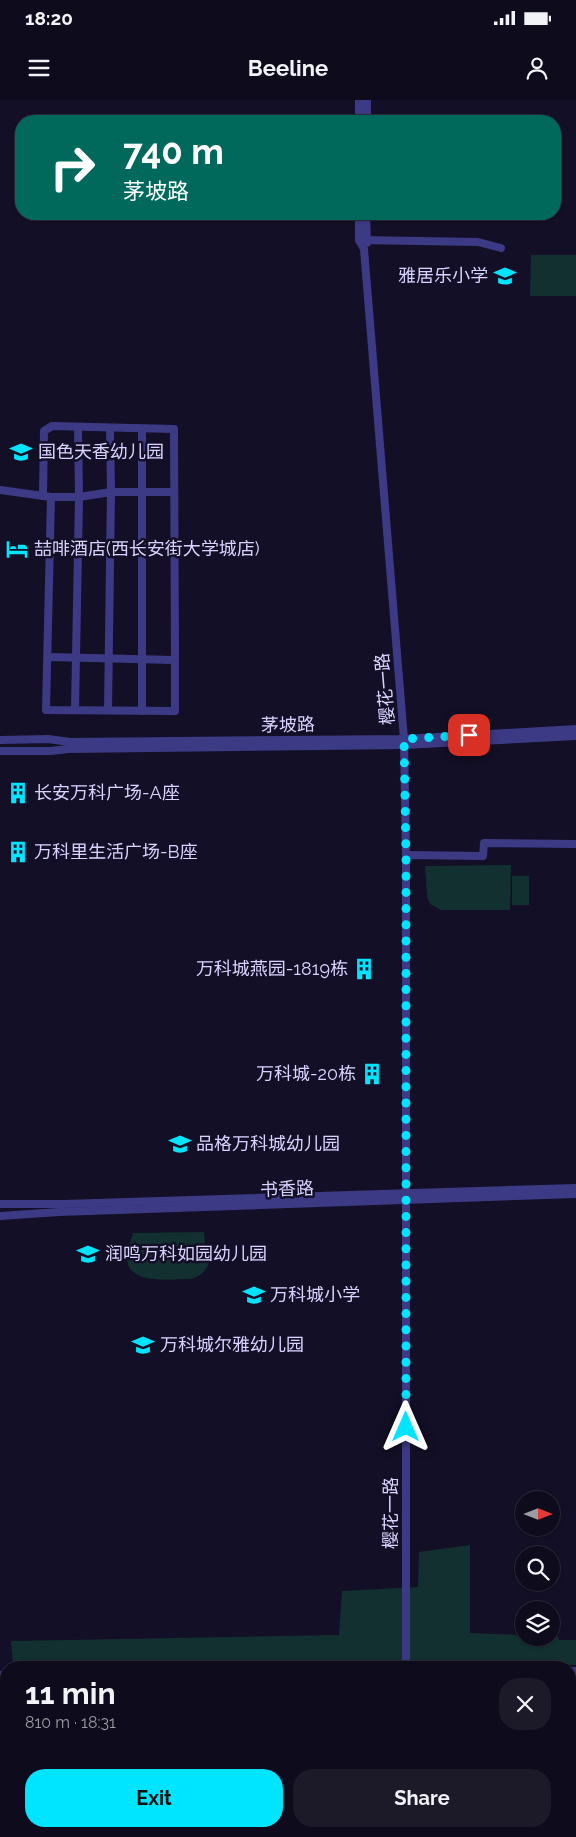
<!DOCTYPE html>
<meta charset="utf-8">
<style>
body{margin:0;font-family:Raleway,"Noto Sans SC",sans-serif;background:#1c1929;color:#f1f3f6;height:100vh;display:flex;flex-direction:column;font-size:19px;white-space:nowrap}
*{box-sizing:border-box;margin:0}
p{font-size:16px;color:#9b9ba3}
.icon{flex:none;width:28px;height:28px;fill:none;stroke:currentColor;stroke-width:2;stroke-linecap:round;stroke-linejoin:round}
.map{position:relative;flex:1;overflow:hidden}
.details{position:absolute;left:0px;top:1561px;width:576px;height:176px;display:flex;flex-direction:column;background:#0e0b1c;border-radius:20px 20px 0 0;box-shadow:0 1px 4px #0004,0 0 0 1px #2e2b3b}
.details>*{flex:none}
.hud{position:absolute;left:15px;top:15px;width:546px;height:105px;border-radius:20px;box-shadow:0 1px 4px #0004,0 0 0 1px #2e2b3b;background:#00695c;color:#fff;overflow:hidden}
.needle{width:32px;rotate:90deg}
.buttons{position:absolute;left:515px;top:1391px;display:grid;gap:10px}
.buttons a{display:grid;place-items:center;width:45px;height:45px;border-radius:50%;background:#0e0b1c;box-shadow:0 1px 4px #0004,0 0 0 1px #2e2b3b;font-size:25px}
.pin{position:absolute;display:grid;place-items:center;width:42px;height:42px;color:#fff;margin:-21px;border-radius:10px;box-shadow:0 2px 8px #0006}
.me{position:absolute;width:55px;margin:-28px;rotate:0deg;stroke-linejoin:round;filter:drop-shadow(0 0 4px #0008)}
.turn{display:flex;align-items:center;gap:18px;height:105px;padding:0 25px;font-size:22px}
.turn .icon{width:65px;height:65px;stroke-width:2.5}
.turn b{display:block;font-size:35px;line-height:42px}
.round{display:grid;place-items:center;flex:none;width:52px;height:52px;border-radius:20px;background:#1c1929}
.head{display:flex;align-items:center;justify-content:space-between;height:85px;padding:0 25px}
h1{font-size:30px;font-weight:700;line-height:38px}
.primary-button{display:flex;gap:10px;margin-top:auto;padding:10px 25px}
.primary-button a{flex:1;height:58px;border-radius:20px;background:#00e5ff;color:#111;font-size:20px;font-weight:700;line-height:58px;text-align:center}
.primary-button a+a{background:#1c1929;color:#f1f3f6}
.status{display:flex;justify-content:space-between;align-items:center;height:35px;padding:0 25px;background:#0e0b1c;direction:ltr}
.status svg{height:14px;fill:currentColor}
header{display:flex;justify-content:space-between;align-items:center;height:65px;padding:0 25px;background:#0e0b1c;font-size:22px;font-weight:700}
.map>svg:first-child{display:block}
</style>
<div class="status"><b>18:20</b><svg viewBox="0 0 49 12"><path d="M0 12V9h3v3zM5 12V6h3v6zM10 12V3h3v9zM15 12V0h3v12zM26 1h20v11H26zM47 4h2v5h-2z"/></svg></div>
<header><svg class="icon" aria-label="menu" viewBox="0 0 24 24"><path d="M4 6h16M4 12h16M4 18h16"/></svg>Beeline<svg class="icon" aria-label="person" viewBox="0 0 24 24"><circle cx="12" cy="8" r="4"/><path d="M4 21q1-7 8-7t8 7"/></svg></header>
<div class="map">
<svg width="576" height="1737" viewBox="0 0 576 1737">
<rect width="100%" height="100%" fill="#130f26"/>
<g fill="#12302f">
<polygon points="531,155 576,155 576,196 530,196"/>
<polygon points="511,765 510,810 441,810 430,804 427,796 425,766"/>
<rect x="512" y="776" width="17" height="29"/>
<path d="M204,1132L205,1143L211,1157C207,1170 203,1176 190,1179C170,1179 126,1186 127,1156C128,1149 131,1140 133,1133Z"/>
<polygon points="470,1445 470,1533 524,1535 524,1538 558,1536 559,1540 576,1540 576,1565 458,1561 13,1566 11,1541 339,1535 342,1491 418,1487 419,1452"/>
</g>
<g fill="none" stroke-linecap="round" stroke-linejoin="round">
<g stroke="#3d3a85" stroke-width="8">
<polyline points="359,0 359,21"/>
<polyline points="367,21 367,0"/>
<polyline points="359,114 359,140 364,149 404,639 406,755 406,1568"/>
<polyline points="366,114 367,143"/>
<polyline points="359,140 478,142 501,148"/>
<polyline points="142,329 142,611"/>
<polyline points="0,390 51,397 79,397 111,392 174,392"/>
<polyline points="43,396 44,331 52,326 174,329 175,560 48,557"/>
<polyline points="51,397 46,610 175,611 175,560"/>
<polyline points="75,610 79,397 78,327"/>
<polyline points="108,610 111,392 110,328"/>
<polyline points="0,640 48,639 70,642 404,639 576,629"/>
<polyline points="0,651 51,651 68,649 404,645 576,636"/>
<polyline points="406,755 483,756 484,743 576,744"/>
<polyline points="0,1104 64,1104 576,1088"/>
<polyline points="0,1116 59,1112 576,1094"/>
<polyline points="570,1571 576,1571"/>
<polyline points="0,1575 6,1575"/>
<polyline points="570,1614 576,1614"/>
<polyline points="0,1616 6,1616"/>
<polyline points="276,1737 277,1731"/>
<polyline points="476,1737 476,1731"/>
</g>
<g stroke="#c25bff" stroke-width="10">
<polyline points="570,1586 576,1586"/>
<polyline points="0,1590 6,1589"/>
<polyline points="570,1600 576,1600"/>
<polyline points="0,1603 6,1603"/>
</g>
</g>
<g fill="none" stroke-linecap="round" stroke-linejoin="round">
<polyline stroke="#00e5ff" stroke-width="9" stroke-dasharray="0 16.2" points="406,1327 406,756 404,639 469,635"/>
</g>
<defs>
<g id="school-bare" transform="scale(1.725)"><path d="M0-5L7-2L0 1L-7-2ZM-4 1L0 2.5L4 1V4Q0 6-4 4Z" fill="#00e5ff" stroke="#130f26" stroke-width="2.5" paint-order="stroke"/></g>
<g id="hotel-bare" transform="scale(1.725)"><path d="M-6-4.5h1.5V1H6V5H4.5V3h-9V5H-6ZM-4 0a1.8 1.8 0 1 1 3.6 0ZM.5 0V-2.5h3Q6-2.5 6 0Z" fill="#00e5ff" stroke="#130f26" stroke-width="2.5" paint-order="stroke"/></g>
<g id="building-bare" transform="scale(1.725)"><path d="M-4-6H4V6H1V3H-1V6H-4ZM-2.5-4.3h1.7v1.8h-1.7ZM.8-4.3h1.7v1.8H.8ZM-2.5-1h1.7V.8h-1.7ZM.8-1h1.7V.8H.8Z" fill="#00e5ff" stroke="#130f26" stroke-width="2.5" paint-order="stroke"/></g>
</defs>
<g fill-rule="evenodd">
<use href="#school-bare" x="505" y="176"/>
<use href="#school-bare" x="21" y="352"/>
<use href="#hotel-bare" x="17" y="449"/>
<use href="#building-bare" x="18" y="693"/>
<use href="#building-bare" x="18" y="752"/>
<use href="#building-bare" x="364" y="869"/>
<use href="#building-bare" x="372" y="974"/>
<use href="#school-bare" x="180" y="1044"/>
<use href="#school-bare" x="88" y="1154"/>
<use href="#school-bare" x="254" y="1195"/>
<use href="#school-bare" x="143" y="1245"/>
</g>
<g text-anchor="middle" stroke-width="5" stroke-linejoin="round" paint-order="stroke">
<g font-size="18" fill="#d9d4ff" stroke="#130f26" text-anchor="start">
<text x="488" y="182" text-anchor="end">雅居乐小学</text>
<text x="38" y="358">国色天香幼儿园</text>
<text x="34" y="455">喆啡酒店(西长安街大学城店)</text>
<text x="34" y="699">长安万科广场-A座</text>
<text x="34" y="758">万科里生活广场-B座</text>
<text x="348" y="875" text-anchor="end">万科城燕园-1819栋</text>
<text x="356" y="980" text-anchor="end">万科城-20栋</text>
<text x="196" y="1050">品格万科城幼儿园</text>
<text x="105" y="1160">润鸣万科如园幼儿园</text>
<text x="270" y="1201">万科城小学</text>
<text x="160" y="1251">万科城尔雅幼儿园</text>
</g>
<g font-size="18" fill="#d9d4ff" stroke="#130f26">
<text transform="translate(385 589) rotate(-95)" y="6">樱花一路</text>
<text transform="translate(288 625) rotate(-1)" y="6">茅坡路</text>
<text transform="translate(287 1089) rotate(-2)" y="6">书香路</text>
<text transform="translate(391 1413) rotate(-90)" y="6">樱花一路</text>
</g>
</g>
</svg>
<div class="buttons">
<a><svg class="needle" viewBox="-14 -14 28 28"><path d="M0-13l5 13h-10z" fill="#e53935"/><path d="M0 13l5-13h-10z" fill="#9b9ba3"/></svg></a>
<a><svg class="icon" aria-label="search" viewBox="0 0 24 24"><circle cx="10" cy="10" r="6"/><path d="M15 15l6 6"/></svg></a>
<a><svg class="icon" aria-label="layers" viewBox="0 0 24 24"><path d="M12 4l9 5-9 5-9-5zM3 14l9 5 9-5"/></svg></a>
</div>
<div class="pin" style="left:469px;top:635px;background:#d93025"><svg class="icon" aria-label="arrive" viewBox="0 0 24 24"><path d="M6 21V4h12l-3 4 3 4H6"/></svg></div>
<svg class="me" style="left:406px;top:1327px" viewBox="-20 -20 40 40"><path d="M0-17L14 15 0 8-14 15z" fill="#00e5ff" stroke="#fff" stroke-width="4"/></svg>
<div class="hud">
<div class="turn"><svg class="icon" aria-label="right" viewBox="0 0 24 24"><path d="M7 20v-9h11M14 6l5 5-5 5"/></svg><div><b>740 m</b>茅坡路</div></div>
</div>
<section class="details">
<div class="head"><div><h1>11 min</h1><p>810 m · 18:31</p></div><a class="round"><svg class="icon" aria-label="close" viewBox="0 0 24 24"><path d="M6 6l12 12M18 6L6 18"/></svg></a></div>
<div class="primary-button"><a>Exit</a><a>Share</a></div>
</section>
</div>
